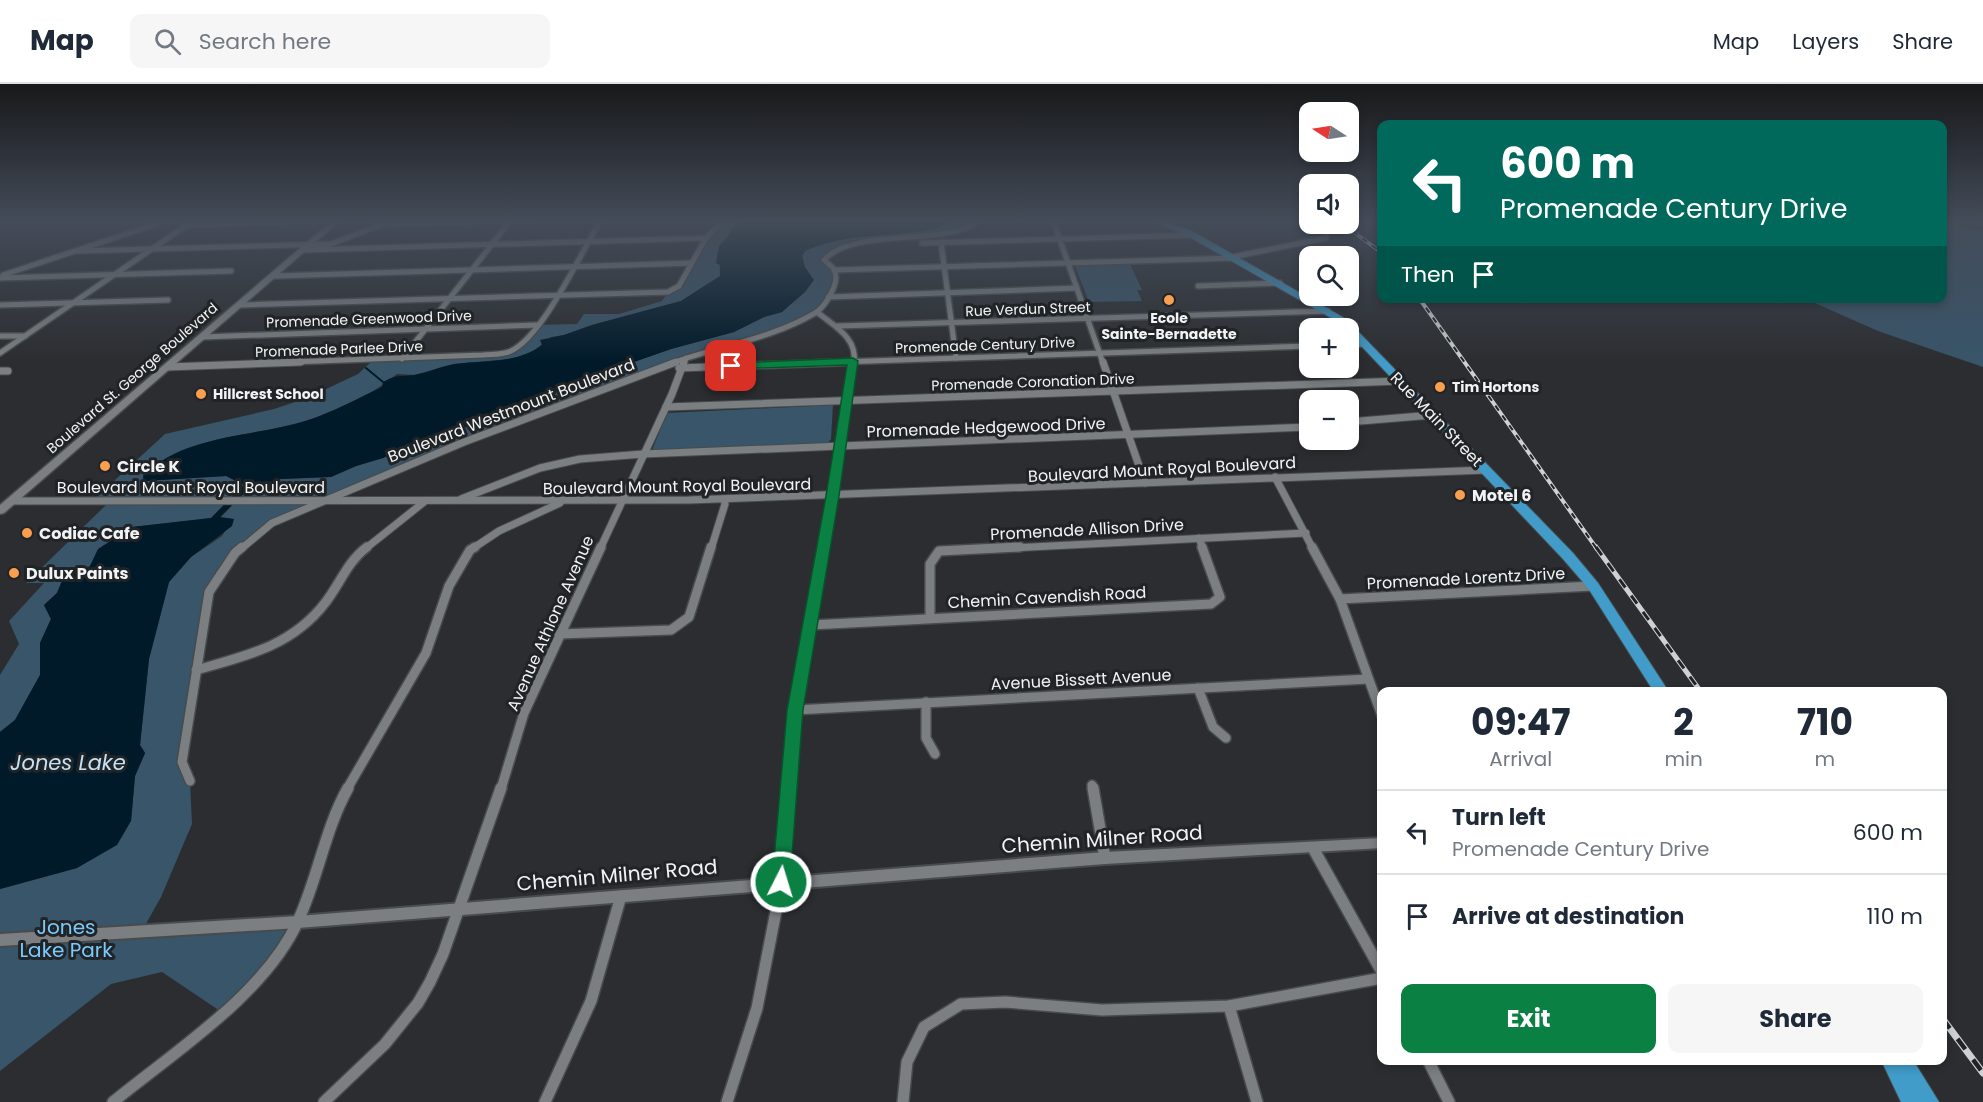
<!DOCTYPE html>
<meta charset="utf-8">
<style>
body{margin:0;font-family:Poppins,sans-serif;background:#f6f6f7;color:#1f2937;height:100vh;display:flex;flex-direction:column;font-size:22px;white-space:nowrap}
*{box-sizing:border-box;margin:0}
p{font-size:20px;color:#747a83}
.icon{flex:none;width:33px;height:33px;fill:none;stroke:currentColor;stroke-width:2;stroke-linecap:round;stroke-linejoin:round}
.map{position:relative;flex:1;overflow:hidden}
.sheet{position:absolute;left:1377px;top:603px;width:570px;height:378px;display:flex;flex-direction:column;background:#fff;border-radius:12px;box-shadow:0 3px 9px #0003}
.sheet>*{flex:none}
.guide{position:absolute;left:1377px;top:36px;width:570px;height:183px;border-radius:12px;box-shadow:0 3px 9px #0003;background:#00695c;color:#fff;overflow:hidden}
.needle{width:39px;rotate:282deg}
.tools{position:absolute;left:1299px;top:18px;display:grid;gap:12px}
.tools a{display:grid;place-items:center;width:60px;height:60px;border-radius:12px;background:#fff;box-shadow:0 3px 9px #0003;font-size:30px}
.pin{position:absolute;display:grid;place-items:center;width:51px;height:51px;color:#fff;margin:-26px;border-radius:12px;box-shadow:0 3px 9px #0006}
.me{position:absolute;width:66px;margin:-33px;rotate:5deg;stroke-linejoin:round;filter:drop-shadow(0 0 4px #0008)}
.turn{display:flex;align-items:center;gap:21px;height:126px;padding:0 24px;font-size:27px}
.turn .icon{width:78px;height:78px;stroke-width:2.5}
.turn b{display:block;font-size:42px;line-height:51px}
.then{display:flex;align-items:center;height:57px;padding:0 24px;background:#0003;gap:12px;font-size:22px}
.eta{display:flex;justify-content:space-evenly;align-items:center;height:102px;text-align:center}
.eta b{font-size:36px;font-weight:700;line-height:42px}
.action{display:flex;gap:12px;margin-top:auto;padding:12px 24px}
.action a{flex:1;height:69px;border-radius:12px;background:#0b8043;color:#fff;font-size:24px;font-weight:700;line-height:69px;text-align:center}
.action a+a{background:#f6f6f7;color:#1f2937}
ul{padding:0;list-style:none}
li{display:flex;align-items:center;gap:18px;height:84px;padding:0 24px;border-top:2px solid #e0e1e3}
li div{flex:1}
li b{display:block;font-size:22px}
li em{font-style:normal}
header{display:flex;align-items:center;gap:36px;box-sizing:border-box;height:84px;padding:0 30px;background:#fff;border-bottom:2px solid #e0e1e3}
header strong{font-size:28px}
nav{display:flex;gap:33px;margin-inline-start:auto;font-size:21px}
.search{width:420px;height:54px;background:#f6f6f7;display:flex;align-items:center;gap:15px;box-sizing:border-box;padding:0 21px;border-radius:12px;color:#747a83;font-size:22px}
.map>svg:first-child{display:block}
</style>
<header>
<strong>Map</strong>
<div class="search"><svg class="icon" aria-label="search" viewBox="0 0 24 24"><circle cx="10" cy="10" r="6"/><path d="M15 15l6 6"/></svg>Search here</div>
<nav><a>Map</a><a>Layers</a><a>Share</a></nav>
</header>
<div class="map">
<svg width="1983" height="1018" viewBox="0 0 1983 1018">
<rect width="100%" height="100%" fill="#2b2d30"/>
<g fill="#385569">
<path d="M724,136H740C731,145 728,154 719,162L720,192L681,217L592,241L564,251L551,253L530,270L509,275L454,280L414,291L397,290C371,312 328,332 294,340C244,353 182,353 143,392L144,397L226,392L244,400L211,434L132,443L99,465L90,482L83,487L64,492L57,509L44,521L51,535L40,559V591L15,636L0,648V591L19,560L9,537L44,499H26L108,419H90L165,350L274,325L307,314L358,290L372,277L510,267L523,259L537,241L577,240L584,230H619L662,217L668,208L679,202L706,154Z"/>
<path d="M956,136H982L962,147L878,157L831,166L825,171L824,176L836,191L828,213L817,228L779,246L686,274L464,358L272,439L235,469L209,508L182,678L190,697L192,740L161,813L142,847L298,838L265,890L223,929L162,888L111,900L0,987V805L77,784L131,737L135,692L145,669L140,661L149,575L169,498L191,473L222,452L233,435L220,434L253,400L273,399L280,395L331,393L356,382L383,374L410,360L474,340L611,286L671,265L734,248L764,233L782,228L814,196L805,184L802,172L805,167C856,143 910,159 956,136Z"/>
<polygon points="1943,136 1983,148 1983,283 1878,247 1806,215 1942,214"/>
<polygon points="1130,180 1142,206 1137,206 1142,217 1089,218 1075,182"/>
<polygon points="833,321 831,355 828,359 652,366 667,329"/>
</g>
<path fill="#001a2a" d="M740,136H956C910,159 856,143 805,167L802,172L805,183L814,196L805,208L782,228L764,233L734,248L671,265L611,286L474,340L410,360L383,374L356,382L331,393L280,395L273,399L253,400L220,433L234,435L232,442L191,473L169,498L149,575L140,661L145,669L135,692L131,737L117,761L77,784L0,805V648L15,636L40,591V559L51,535L44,521L57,509L64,492L83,487L90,482L98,465L132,443L211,434L244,401L226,392L144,397L143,392C181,353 244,353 295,340C323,333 350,318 376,306L382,303L383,298C398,290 399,293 414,291C428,289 441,282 455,280C485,276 516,280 542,261L540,256L564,251L592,241L681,217L720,192V181L716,179L719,162C728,154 731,145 740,136Z"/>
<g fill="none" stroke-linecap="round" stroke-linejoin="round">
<polyline stroke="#001a2a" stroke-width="2" points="366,284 383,298"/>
<g stroke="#484b4d" stroke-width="8">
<g id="minor-far3">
<polyline points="1053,136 1103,279"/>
<polyline points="389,140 534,136"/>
<polyline points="188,141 338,136"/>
<polyline points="941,158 956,274"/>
<polyline points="922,159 1193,151"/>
<polyline points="304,166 706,154"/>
<polyline points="77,167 331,160 393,136"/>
<polyline points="1232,173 1326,154 1326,149 1313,140"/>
<polyline points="834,186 1235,174"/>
<polyline points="3,191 168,136"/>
<polyline points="274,192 692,179"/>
<polyline points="0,194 231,187"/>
<polyline points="1198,202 1280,199"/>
<polyline points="828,213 1077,204"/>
<polyline points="0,221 168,216"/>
<polyline points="240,221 668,208 679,202 706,154 724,136"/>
<path d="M817,228C834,242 858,254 854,279"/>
<polyline points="837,242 1328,227"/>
<polyline points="0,252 25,252"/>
<polyline points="202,253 537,241"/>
<polyline points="1348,261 1365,260"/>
<polyline points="0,269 194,136"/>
<polyline points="402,275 511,136"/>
<path d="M262,279L483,271C492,270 503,271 511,267C544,251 581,168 601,136"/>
<path d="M672,279C718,262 771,255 815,229C825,223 841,198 834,186C832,182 827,179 824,176C846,150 913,156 947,149C960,147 970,142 982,136"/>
<polyline points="684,279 686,274"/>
<polyline points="810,279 1310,262"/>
</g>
</g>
<g stroke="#484b4d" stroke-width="9">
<g id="minor-far2">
<polyline points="1103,278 1145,399"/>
<polyline points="168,283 301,278"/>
<polyline points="679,284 853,278"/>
<polyline points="0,287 8,287"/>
<polyline points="666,323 1401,297"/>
<polyline points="1348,338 1433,331"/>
<polyline points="1275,393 1313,465"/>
<polyline points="461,415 540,384 580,375 643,370 1310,343"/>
<polyline points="12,417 689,416 1486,386"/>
<polyline points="1199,454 1203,465"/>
<polyline points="241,465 272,439 464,358 676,278"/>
<polyline points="365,465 424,418"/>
<polyline points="472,465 499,447 560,419"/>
<polyline points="600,465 672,310 684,278"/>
<polyline points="711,465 725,420 724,415"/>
<polyline points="822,465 854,278"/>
<polyline points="990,465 1306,449"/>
</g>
</g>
<g stroke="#484b4d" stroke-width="12">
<g id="minor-far1">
<polyline points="1312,463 1340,515 1382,632"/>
<polyline points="1340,515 1593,502"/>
<polyline points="930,534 930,480 939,467 1020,463"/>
<polyline points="811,541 1211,520 1220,513 1202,463"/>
<polyline points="559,550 671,546 689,533 711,463"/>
<path d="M196,586C246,572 292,562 325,519C340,500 347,478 367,463"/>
<polyline points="1198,604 1213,643 1226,654"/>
<polyline points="926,618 926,654 935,670"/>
<polyline points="795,626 1368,595"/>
<polyline points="190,697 182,678 209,508 235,469 242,463"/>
<polyline points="1092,701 1093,705"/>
<polyline points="347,705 426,569 449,502 470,466 475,463"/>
<polyline points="501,705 524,629 601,463"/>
<polyline points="788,705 795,626 823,463"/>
</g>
</g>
<g stroke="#484b4d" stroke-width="14">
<g id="minor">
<polyline points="1093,704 1105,774"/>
<polyline points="1313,764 1382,888"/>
<polyline points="1229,922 1257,1018"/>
<polyline points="1428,976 1449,1018"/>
<path d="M113,1018C174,968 265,910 298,837C318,794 325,745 348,704"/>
<polyline points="324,1018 385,960 418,919 430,898 443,870 501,704"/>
<polyline points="545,1018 591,917 621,812"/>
<polyline points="727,1018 757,924 779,812 788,704"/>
<polyline points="903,1018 907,978 924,943 961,920 1005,918 1102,926 1229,922 1382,894"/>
</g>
</g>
<g stroke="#484b4d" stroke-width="4">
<polygon id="tertiary" points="1382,754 1382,764 1105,780 298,844 0,862 0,850 298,832 1105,768"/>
</g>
<g stroke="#484b4d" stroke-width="3">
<polygon id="secondary" points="333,136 341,136 4,429 0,430 0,421"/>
</g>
<g stroke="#484b4d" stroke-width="2">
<g id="primary">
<polygon points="1148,136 1160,136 1192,147 1346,235 1573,469 1598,499 1669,608 1654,608 1588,504 1563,475 1348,248 1348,244 1345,244 1340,239 1186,151"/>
<polygon points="1881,976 1913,976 1939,1018 1901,1018"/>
</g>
</g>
<use href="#minor-far3" stroke="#7b7f81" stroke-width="5"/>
<use href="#minor-far2" stroke="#7b7f81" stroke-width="7"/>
<use href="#minor-far1" stroke="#7b7f81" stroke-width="9"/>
<use href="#minor" stroke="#7b7f81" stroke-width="11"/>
<use href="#tertiary" fill="#7b7f81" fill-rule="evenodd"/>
<use href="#secondary" fill="#7b7f81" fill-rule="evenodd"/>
<use href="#primary" fill="#419cc9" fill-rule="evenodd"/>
<g stroke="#ced0d1" stroke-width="4">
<g id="rail-far2">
<polyline points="1343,140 1382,169"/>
<polyline points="1419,214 1597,465"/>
</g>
</g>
<g stroke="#ced0d1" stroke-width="5">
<polyline id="rail-far1" points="1596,463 1701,608"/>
</g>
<g stroke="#ced0d1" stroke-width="7">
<polyline id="rail" points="1942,934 1983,989"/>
</g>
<use href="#rail-far2" stroke="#212426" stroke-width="2" stroke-dasharray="6" stroke-linecap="butt"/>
<use href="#rail-far1" stroke="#212426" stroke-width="3" stroke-dasharray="10" stroke-linecap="butt"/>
<use href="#rail" stroke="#212426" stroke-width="4.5" stroke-dasharray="13" stroke-linecap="butt"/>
</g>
<linearGradient id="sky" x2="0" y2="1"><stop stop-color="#18191a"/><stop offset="0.49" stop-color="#444c59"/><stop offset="1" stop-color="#444c59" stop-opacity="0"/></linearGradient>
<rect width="1983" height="279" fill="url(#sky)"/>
<polygon fill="#0b8043" stroke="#07532c" stroke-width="1.5" points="853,274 858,277 839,412 803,626 790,798 787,804 781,806 774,804 772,798 787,626 826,412 847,281 731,285 726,282 731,279"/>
<g fill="#fa9f4f" stroke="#212426" stroke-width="2">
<circle cx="1169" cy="216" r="6"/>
<circle cx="1440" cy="303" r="6"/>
<circle cx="201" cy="310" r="6"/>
<circle cx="105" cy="382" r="6"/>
<circle cx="1460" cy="411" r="6"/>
<circle cx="27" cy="449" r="6"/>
<circle cx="14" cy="489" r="6"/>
</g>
<g text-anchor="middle" stroke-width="6" stroke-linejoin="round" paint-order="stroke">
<g font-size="14" fill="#f1f3f4" stroke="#212426">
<text transform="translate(1028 225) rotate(-2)" y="5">Rue Verdun Street</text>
<text transform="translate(369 235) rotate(-2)" y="5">Promenade Greenwood Drive</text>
<text transform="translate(985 261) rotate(-2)" y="5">Promenade Century Drive</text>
<text transform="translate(339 265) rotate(-2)" y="5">Promenade Parlee Drive</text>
<text transform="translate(132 294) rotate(-41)" y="5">Boulevard St. George Boulevard</text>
<text transform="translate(1033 298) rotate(-2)" y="5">Promenade Coronation Drive</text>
</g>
<g font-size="14" font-weight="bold" fill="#f1f3f4" stroke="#212426" text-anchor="start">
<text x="1169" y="239" text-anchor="middle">Ecole<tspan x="1169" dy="16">Sainte-Bernadette</tspan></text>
<text x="1452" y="308">Tim Hortons</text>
<text x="213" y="315">Hillcrest School</text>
</g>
<g font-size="16" fill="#f1f3f4" stroke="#212426">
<text transform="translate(511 326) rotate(-21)" y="6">Boulevard Westmount Boulevard</text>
<text transform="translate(1437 335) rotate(46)" y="6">Rue Main Street</text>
<text transform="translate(986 343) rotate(-2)" y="6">Promenade Hedgewood Drive</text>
<text transform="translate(1162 385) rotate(-3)" y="6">Boulevard Mount Royal Boulevard</text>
<text transform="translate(677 402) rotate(-1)" y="6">Boulevard Mount Royal Boulevard</text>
<text x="191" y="409">Boulevard Mount Royal Boulevard</text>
<text transform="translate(1087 445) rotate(-3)" y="6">Promenade Allison Drive</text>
<text transform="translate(1466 494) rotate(-3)" y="6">Promenade Lorentz Drive</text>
<text transform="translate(1047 513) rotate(-3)" y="6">Chemin Cavendish Road</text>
<text transform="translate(550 539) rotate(-66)" y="6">Avenue Athlone Avenue</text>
<text transform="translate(1081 595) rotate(-3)" y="6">Avenue Bissett Avenue</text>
</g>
<g font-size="16" font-weight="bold" fill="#f1f3f4" stroke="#212426" text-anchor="start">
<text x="117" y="388">Circle K</text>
<text x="1472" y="417">Motel 6</text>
<text x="39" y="455">Codiac Cafe</text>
<text x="26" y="495">Dulux Paints</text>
</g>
<g font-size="20" fill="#f1f3f4" stroke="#212426">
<text transform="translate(1102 755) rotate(-4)" y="7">Chemin Milner Road</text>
<text transform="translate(617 791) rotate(-5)" y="7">Chemin Milner Road</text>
</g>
<g font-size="20" fill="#7bcafd" stroke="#212426">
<text x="66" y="850">Jones<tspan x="66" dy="23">Lake Park</tspan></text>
</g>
<g font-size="21" font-style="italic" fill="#c4e2f7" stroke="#212426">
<text x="68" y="686">Jones Lake</text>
</g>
</g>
</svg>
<div class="tools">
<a><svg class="needle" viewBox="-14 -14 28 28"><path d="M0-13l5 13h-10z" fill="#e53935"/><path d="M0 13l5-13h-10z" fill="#747a83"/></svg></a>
<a><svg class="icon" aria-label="sound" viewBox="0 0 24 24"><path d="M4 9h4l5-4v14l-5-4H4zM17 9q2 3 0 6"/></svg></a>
<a><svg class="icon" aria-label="search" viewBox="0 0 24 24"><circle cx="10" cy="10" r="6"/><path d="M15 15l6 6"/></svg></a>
<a>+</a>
<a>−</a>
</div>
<div class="pin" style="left:731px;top:282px;background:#d93025"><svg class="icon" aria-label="arrive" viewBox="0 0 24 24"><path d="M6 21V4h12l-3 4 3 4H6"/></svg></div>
<svg class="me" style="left:781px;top:798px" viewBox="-20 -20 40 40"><circle r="17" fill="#0b8043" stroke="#fff" stroke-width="3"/><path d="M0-11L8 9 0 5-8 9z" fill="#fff"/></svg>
<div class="guide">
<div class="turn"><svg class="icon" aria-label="left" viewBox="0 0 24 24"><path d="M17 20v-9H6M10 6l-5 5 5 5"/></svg><div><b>600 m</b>Promenade Century Drive</div></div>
<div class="then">Then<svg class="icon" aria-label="arrive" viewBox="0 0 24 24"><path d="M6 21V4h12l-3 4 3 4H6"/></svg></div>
</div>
<section class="sheet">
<div class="eta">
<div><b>09:47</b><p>Arrival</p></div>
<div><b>2</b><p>min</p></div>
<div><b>710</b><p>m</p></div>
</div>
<ul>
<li><svg class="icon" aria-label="left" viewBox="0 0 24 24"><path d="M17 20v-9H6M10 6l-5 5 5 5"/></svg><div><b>Turn left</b><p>Promenade Century Drive</p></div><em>600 m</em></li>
<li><svg class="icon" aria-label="arrive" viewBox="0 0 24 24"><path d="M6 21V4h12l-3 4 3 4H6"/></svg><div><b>Arrive at destination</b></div><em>110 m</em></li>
</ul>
<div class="action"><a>Exit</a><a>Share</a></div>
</section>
</div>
